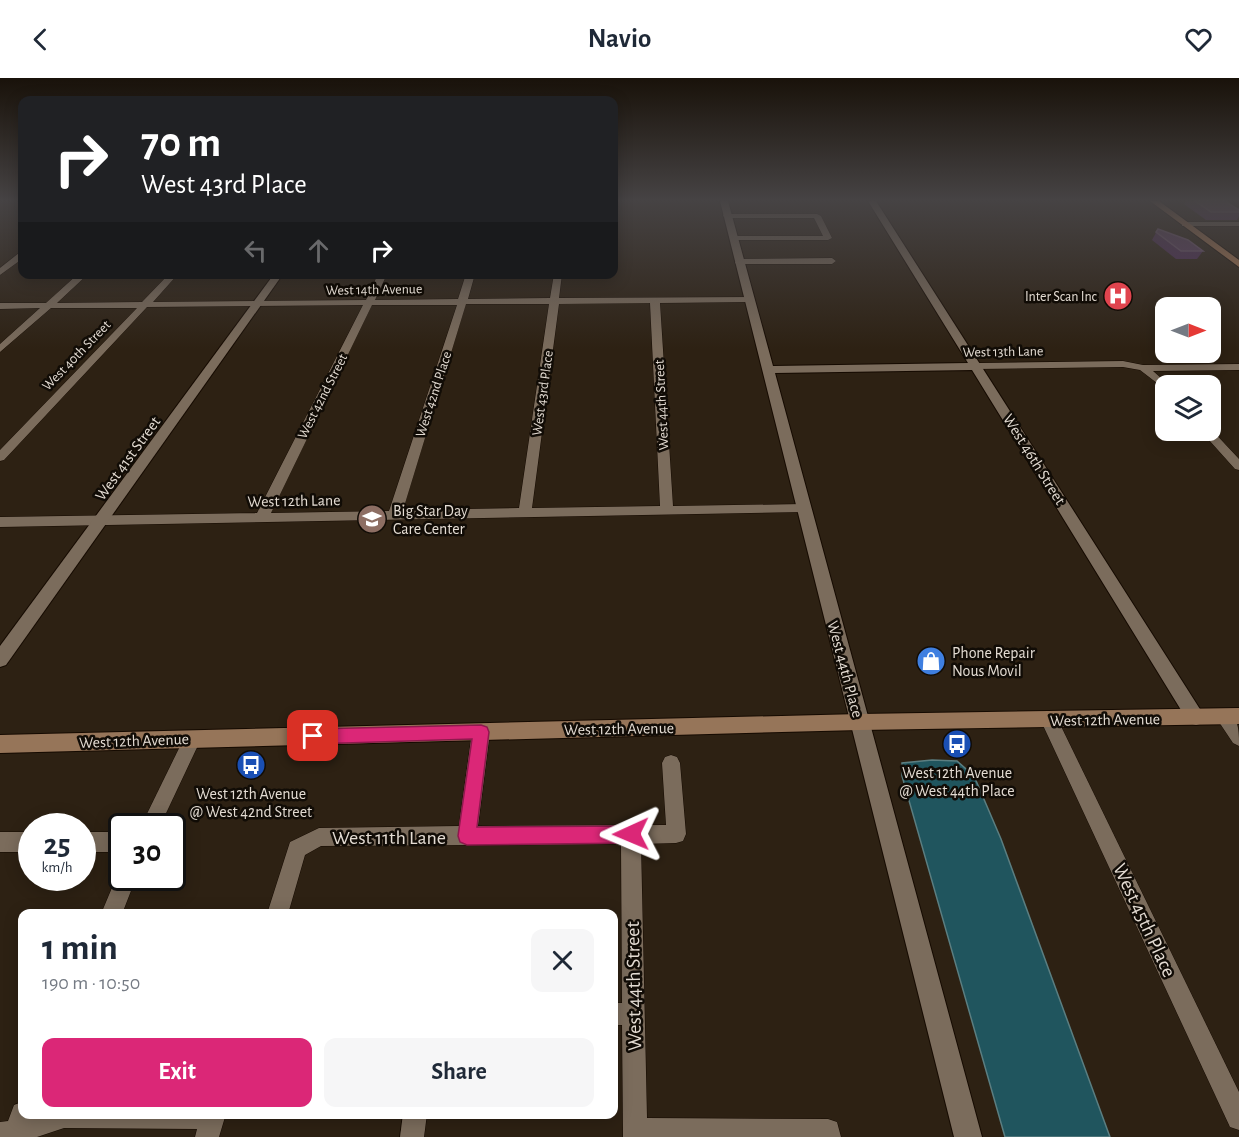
<!DOCTYPE html>
<meta charset="utf-8">
<style>
body{margin:0;font-family:"Alegreya Sans",sans-serif;background:#f6f6f7;color:#1f2937;height:100vh;display:flex;flex-direction:column;font-size:22px;white-space:nowrap}
*{box-sizing:border-box;margin:0}
p{font-size:20px;color:#747a83}
.icon{flex:none;width:33px;height:33px;fill:none;stroke:currentColor;stroke-width:2;stroke-linecap:round;stroke-linejoin:round}
.map{position:relative;flex:1;overflow:hidden}
.drawer{position:absolute;left:18px;top:831px;width:600px;height:210px;display:flex;flex-direction:column;background:#fff;border-radius:12px;box-shadow:0 3px 15px #0003}
.drawer>*{flex:none}
.banner{position:absolute;left:18px;top:18px;width:600px;height:183px;border-radius:12px;box-shadow:0 3px 15px #0003;background:#202124;color:#fff;overflow:hidden}
.needle{width:39px;rotate:90deg}
.tools{position:absolute;left:1155px;top:219px;display:grid;gap:12px}
.tools a{display:grid;place-items:center;width:66px;height:66px;border-radius:12px;background:#fff;box-shadow:0 3px 15px #0003;font-size:30px}
.speed{position:absolute;left:18px;top:735px;display:flex;gap:12px;font-size:30px;font-weight:700;text-align:center}
.speed>*{display:grid;place-content:center;width:78px;height:78px;border-radius:50%;background:#fff;box-shadow:0 3px 15px #0003;line-height:1}
.speed small{font-size:15px;font-weight:400}
.speed .limit{border:3px solid #111;border-radius:9px;background:#fff;color:#111}
.pin{position:absolute;display:grid;place-items:center;width:51px;height:51px;color:#fff;margin:-26px;border-radius:12px;box-shadow:0 3px 9px #0006}
.me{position:absolute;width:66px;margin:-33px;rotate:269deg;stroke-linejoin:round;filter:drop-shadow(0 0 4px #0008)}
.turn{display:flex;align-items:center;gap:21px;height:126px;padding:0 24px;font-size:27px}
.turn .icon{width:78px;height:78px;stroke-width:2.5}
.turn b{display:block;font-size:42px;line-height:51px}
.lanes{display:flex;align-items:center;height:57px;padding:0 24px;background:#0003;justify-content:center;gap:30px;direction:ltr}
.lanes .off{opacity:.35}
.round{display:grid;place-items:center;flex:none;width:63px;height:63px;border-radius:12px;background:#f6f6f7}
.headline{display:flex;align-items:center;justify-content:space-between;height:102px;padding:0 24px}
h1{font-size:36px;font-weight:600;line-height:45px}
.button{display:flex;gap:12px;margin-top:auto;padding:12px 24px}
.button a{flex:1;height:69px;border-radius:12px;background:#db2777;color:#fff;font-size:24px;font-weight:600;line-height:69px;text-align:center}
.button a+a{background:#f6f6f7;color:#1f2937}
header{display:flex;justify-content:space-between;align-items:center;height:78px;padding:0 24px;background:#fff;font-size:27px;font-weight:600}
.map>svg:first-child{display:block}
</style>
<header><svg class="icon" aria-label="back" viewBox="0 0 24 24"><path d="M15 5l-7 7 7 7"/></svg>Navio<svg class="icon" aria-label="heart" viewBox="0 0 24 24"><path d="M12 20l-8-8c-3-5 5-10 8-4 3-6 11-1 8 4z"/></svg></header>
<div class="map">
<svg width="1239" height="1059" viewBox="0 0 1239 1059">
<rect width="100%" height="100%" fill="#2d2113"/>
<polygon fill="#20555e" stroke="#5b7e81" stroke-width="1.5" points="932,682 957,683 974,698 1001,761 1110,1059 1005,1059 902,698 902,685"/>
<g fill="none" stroke-linecap="round" stroke-linejoin="round">
<g stroke="#150a01" stroke-width="1">
<g id="minor">
<polygon points="724,136 817,136 821,138 832,160 828,162 730,162 730,158 823,158 814,140 727,140 723,138"/>
<polygon points="1185,144 1239,144 1239,148 1182,148 1182,144"/>
<polygon points="19,175 22,175 22,181 0,197 0,190"/>
<polygon points="739,181 832,180 836,183 832,186 736,186 735,184"/>
<path d="M78,196H88L57,225L142,224L169,196H178L153,224L366,222L378,196H387L375,222L458,221L466,196H475L468,221L550,220L554,196H562L559,220L752,219V223L749,224L660,225L673,428L804,426L811,430L804,434L0,449V439L257,435L363,227L147,229L4,382L0,383V372L137,230H51L0,274V266L40,230L0,231V225H46ZM650,225L660,428L532,430L559,226ZM466,226H549L519,430L403,432ZM372,227H457L389,433L271,435Z"/>
<polygon points="1123,283 1143,287 1239,286 1239,292 1153,293 1170,308 1166,308 1166,312 1140,292 1123,289 976,291 971,288 976,285"/>
<polygon points="1210,350 1239,381 1239,392 1235,391 1200,352 1210,352"/>
<path d="M1224,631C1239,637 1239,653 1239,668L1233,665L1215,638L1218,633Z"/>
<polygon points="1050,636 1056,638 1239,1014 1239,1052 1230,1049 1041,643 1044,638"/>
<polygon points="481,646 487,649 490,654 478,748 666,747 662,685 665,679 671,677 677,679 680,685 686,756 683,763 676,765 641,766 647,1040 828,1041 837,1044 841,1059 623,1059 622,947 614,947 614,925 622,925 621,766 321,768 305,777 288,836 267,836 290,764 319,750 459,748 472,654 475,649"/>
<polygon points="192,653 198,656 201,661 160,748 141,748 186,656"/>
<rect x="0" y="754" width="32" height="20"/>
<rect x="82" y="754" width="40" height="20"/>
<polygon points="122,792 122,800 136,800 122,836 101,836 119,793"/>
<polygon points="22,1024 22,1036 225,1036 225,1039 219,1059 195,1059 197,1051 64,1050 37,1059 0,1059 0,1044 8,1043 14,1027"/>
<polygon points="403,1036 427,1036 424,1059 400,1059"/>
</g>
</g>
<g stroke="#150a01" stroke-width="2">
<g id="tertiary">
<polygon points="720,123 728,123 773,288 968,285 868,123 876,123 1205,639 1203,645 1196,647 1189,645 972,292 775,295 982,1059 954,1059"/>
<polygon points="274,196 283,196 6,587 0,589 0,568"/>
</g>
</g>
<g stroke="#150a01" stroke-width="2">
<polygon id="secondary" points="1239,630 1239,646 860,652 0,675 0,657 860,636"/>
</g>
<g stroke="#150a01" stroke-width="2">
<polygon id="primary" points="1150,123 1159,123 1239,182 1239,189"/>
</g>
<use href="#minor" fill="#7b6c5c" fill-rule="evenodd"/>
<use href="#tertiary" fill="#7b6c5c" fill-rule="evenodd"/>
<use href="#secondary" fill="#967559" fill-rule="evenodd"/>
<use href="#primary" fill="#b27d55" fill-rule="evenodd"/>
</g>
<g fill="#522e5d">
<polygon points="1186,123 1225,123 1239,132 1239,138 1237,142 1206,142 1184,126"/>
<polygon points="1158,151 1203,173 1197,181 1176,181 1152,162"/>
</g>
<g fill="#62416a" stroke="#76597a" stroke-width="1.5">
<polygon points="1195,123 1225,123 1239,132 1239,134 1211,134"/>
<polygon points="1158,151 1188,162 1203,173 1181,173 1156,154"/>
</g>
<linearGradient id="sky" x2="0" y2="1"><stop stop-color="#19120a"/><stop offset="0.45" stop-color="#464344"/><stop offset="1" stop-color="#464344" stop-opacity="0"/></linearGradient>
<rect width="1239" height="271" fill="url(#sky)"/>
<polygon fill="#db2777" stroke="#8e194d" stroke-width="1.5" points="481,647 487,649 489,654 477,749 631,748 637,750 640,756 637,763 631,765 467,767 460,764 458,758 472,661 313,666 307,663 305,658 307,654 313,651"/>
<defs>
<g id="hospital-disc" transform="scale(1.5)"><circle r="9.5" fill="#e0444e" stroke="#110c06"/><path d="M-5-5h3v3.5h4V-5h3V5h-3V1.5h-4V5h-3Z" fill="#fff"/></g>
<g id="school-disc" transform="scale(1.5)"><circle r="9.5" fill="#8d6e63" stroke="#110c06"/><path d="M0-5L7-2L0 1L-7-2ZM-4 1L0 2.5L4 1V4Q0 6-4 4Z" fill="#fff"/></g>
<g id="shop-disc" transform="scale(1.5)"><circle r="9.5" fill="#3f7fe0" stroke="#110c06"/><path d="M-5-2.5h2.3a2.7 3.5 0 0 1 5.4 0H5L5.5 6h-11ZM-1.5-2.5h3a1.5 2.3 0 0 0-3 0Z" fill="#fff"/></g>
<g id="bus-disc" transform="scale(1.5)"><circle r="9.5" fill="#1a4fb4" stroke="#110c06"/><path d="M-5-6H5V4H4V6H2V4H-2V6H-4V4H-5ZM-3.5-4V0h7V-4ZM-3.5 1.2v1.5H-2V1.2ZM2 1.2v1.5H3.5V1.2Z" fill="#fff"/></g>
</defs>
<g fill-rule="evenodd">
<use href="#hospital-disc" x="1118" y="218"/>
<use href="#school-disc" x="372" y="441"/>
<use href="#shop-disc" x="931" y="583"/>
<use href="#bus-disc" x="957" y="666"/>
<use href="#bus-disc" x="251" y="687"/>
</g>
<g text-anchor="middle" stroke-width="5" stroke-linejoin="round" paint-order="stroke">
<g font-size="14" fill="#e4dcd3" stroke="#110c06">
<text transform="translate(374 211) rotate(-1)" y="5">West 14th Avenue</text>
<text transform="translate(1003 273) rotate(-1)" y="5">West 13th Lane</text>
<text transform="translate(76 277) rotate(-46)" y="5">West 40th Street</text>
<text transform="translate(542 315) rotate(-82)" y="5">West 43rd Place</text>
<text transform="translate(433 316) rotate(-72)" y="5">West 42nd Place</text>
<text transform="translate(322 318) rotate(-63)" y="5">West 42nd Street</text>
<text transform="translate(661 327) rotate(-93)" y="5">West 44th Street</text>
</g>
<g font-size="14" fill="#e4dcd3" stroke="#110c06" text-anchor="end">
<text x="1097" y="223">Inter Scan Inc</text>
</g>
<g font-size="16" fill="#e4dcd3" stroke="#110c06">
<text transform="translate(127 380) rotate(-54)" y="6">West 41st Street</text>
<text transform="translate(1035 381) rotate(58)" y="6">West 46th Street</text>
<text transform="translate(294 422) rotate(-1)" y="6">West 12th Lane</text>
<text transform="translate(846 591) rotate(75)" y="6">West 44th Place</text>
<text transform="translate(1105 641) rotate(-1)" y="6">West 12th Avenue</text>
<text transform="translate(619 650) rotate(-1)" y="6">West 12th Avenue</text>
<text transform="translate(134 662) rotate(-2)" y="6">West 12th Avenue</text>
</g>
<g font-size="16" fill="#e4dcd3" stroke="#110c06" text-anchor="start">
<text x="393" y="438">Big Star Day<tspan x="393" dy="18">Care Center</tspan></text>
<text x="952" y="580">Phone Repair<tspan x="952" dy="18">Nous Movil</tspan></text>
<text x="957" y="700" text-anchor="middle">West 12th Avenue<tspan x="957" dy="18">@ West 44th Place</tspan></text>
<text x="251" y="721" text-anchor="middle">West 12th Avenue<tspan x="251" dy="18">@ West 42nd Street</tspan></text>
</g>
<g font-size="20" fill="#e4dcd3" stroke="#110c06">
<text x="389" y="766">West 11th Lane</text>
<text transform="translate(1145 842) rotate(65)" y="7">West 45th Place</text>
<text transform="translate(633 908) rotate(-91)" y="7">West 44th Street</text>
</g>
</g>
</svg>
<div class="tools">
<a><svg class="needle" viewBox="-14 -14 28 28"><path d="M0-13l5 13h-10z" fill="#e53935"/><path d="M0 13l5-13h-10z" fill="#747a83"/></svg></a>
<a><svg class="icon" aria-label="layers" viewBox="0 0 24 24"><path d="M12 4l9 5-9 5-9-5zM3 14l9 5 9-5"/></svg></a>
</div>
<div class="speed"><div>25<small>km/h</small></div><div class="limit">30</div></div>
<div class="pin" style="left:313px;top:658px;background:#d93025"><svg class="icon" aria-label="arrive" viewBox="0 0 24 24"><path d="M6 21V4h12l-3 4 3 4H6"/></svg></div>
<svg class="me" style="left:631px;top:756px" viewBox="-20 -20 40 40"><path d="M0-17L14 15 0 8-14 15z" fill="#db2777" stroke="#fff" stroke-width="4"/></svg>
<div class="banner">
<div class="turn"><svg class="icon" aria-label="right" viewBox="0 0 24 24"><path d="M7 20v-9h11M14 6l5 5-5 5"/></svg><div><b>70 m</b>West 43rd Place</div></div>
<div class="lanes"><svg class="icon off" aria-label="left" viewBox="0 0 24 24"><path d="M17 20v-9H6M10 6l-5 5 5 5"/></svg><svg class="icon off" aria-label="ahead" viewBox="0 0 24 24"><path d="M12 20V5M6 11l6-6 6 6"/></svg><svg class="icon" aria-label="right" viewBox="0 0 24 24"><path d="M7 20v-9h11M14 6l5 5-5 5"/></svg></div>
</div>
<section class="drawer">
<div class="headline"><div><h1>1 min</h1><p>190 m · 10:50</p></div><a class="round"><svg class="icon" aria-label="close" viewBox="0 0 24 24"><path d="M6 6l12 12M18 6L6 18"/></svg></a></div>
<div class="button"><a>Exit</a><a>Share</a></div>
</section>
</div>
